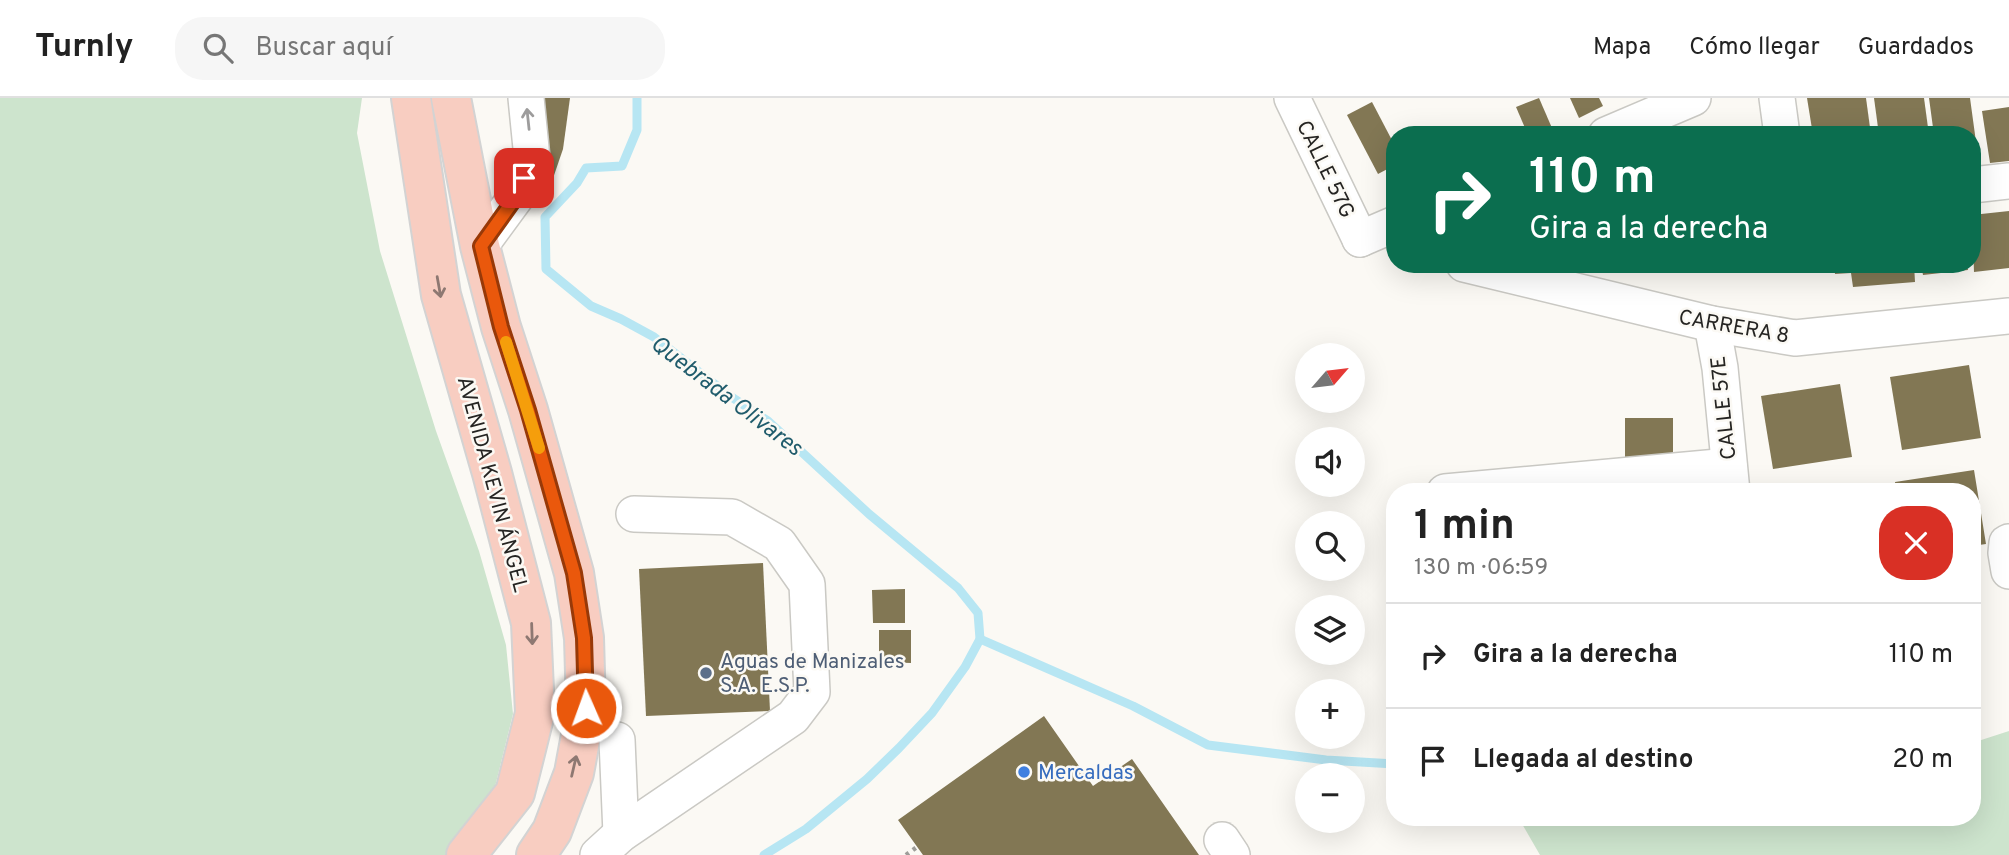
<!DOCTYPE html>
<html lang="es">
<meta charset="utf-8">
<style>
body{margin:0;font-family:Overpass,sans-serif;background:#f6f6f6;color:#222;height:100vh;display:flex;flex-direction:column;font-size:26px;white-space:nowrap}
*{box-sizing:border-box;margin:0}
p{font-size:23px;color:#767676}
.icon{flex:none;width:38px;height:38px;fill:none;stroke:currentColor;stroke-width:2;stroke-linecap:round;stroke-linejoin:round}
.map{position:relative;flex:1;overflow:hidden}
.drawer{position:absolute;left:1386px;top:385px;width:595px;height:343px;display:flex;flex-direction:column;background:#fff;border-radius:28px;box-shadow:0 7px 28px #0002}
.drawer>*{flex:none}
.guide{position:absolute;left:1386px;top:28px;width:595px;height:147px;border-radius:28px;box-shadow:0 7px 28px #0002;background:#0b6e4f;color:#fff;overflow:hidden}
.needle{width:46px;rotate:62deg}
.buttons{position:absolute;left:1295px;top:245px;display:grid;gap:14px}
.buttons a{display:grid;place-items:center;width:70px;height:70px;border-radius:50%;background:#fff;box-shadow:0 7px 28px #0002;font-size:35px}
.pin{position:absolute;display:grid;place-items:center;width:60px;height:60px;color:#fff;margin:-30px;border-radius:14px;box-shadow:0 4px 10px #0006}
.me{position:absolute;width:77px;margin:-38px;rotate:358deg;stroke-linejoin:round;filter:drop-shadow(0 0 5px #0008)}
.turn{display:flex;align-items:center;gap:24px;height:147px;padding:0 28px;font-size:32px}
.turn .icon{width:91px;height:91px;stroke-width:2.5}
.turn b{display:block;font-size:49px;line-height:60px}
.round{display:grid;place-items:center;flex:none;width:74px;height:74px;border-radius:28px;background:#f6f6f6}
.headline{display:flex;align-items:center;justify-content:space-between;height:119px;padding:0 28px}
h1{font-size:42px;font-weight:700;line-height:52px}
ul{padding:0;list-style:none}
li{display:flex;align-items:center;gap:21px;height:105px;padding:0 28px;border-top:2px solid #e0e0e0}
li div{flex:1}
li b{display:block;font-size:26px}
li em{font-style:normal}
header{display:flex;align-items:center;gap:42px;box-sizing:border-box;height:98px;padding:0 35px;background:#fff;border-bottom:2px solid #e0e0e0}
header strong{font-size:33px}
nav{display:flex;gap:38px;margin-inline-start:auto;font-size:24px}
.search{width:490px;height:63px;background:#f6f6f6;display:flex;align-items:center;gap:18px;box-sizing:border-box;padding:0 24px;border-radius:28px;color:#767676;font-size:26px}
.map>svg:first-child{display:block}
</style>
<header>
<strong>Turnly</strong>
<div class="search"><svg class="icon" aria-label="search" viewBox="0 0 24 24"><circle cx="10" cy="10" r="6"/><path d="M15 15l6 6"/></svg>Buscar aquí</div>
<nav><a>Mapa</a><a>Cómo llegar</a><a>Guardados</a></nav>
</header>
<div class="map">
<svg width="2009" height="757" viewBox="0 0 2009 757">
<rect width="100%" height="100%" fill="#fbf9f4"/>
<g fill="#cde4cd">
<polygon points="0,0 362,0 357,35 380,153 436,333 479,453 506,547 513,616 493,697 471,727 445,757 0,757"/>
<polygon points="2009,633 2009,757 1540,757 1518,719 1972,719 1972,645"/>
</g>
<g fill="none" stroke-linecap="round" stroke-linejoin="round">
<g stroke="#b7e6f3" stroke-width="9">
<polyline points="637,0 637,32 622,68 586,70 577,85 545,119 546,171 591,208 621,221 654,239 730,298 768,323 869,416 958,490 978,515 980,541 965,569 932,615 899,650 867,681 806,731 764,757"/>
<polyline points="980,541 1133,608 1208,647 1326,662 1395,666"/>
</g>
</g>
<g fill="#827754">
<polygon points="544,0 570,0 563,51 549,92 533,89"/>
<polygon points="1539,0 1555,37 1528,37 1516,9"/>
<polygon points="1570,0 1599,0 1603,8 1579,20"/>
<polygon points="1807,0 1866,0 1871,37 1813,37"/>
<polygon points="1874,0 1924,0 1929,37 1879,37"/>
<polygon points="1929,0 1970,0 1979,66 1972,67 1972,37 1934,37"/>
<polygon points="1372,4 1395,48 1395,67 1378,76 1347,17"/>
<polygon points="2009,9 2009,63 1990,65 1982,13"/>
<polygon points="2009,113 2009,170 1974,174 1972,117"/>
<polygon points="1834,166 1914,166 1915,184 1853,189 1851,175 1835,176"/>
<polygon points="1921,166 1967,166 1968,172 1923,177"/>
<polygon points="1969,267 1981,340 1902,352 1890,279"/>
<polygon points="1840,286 1852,359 1773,371 1761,298"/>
<rect x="1625" y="320" width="48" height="42"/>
<polygon points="1974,372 1986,446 1972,448 1972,394 1896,394 1895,384"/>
<polygon points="763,465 770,613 646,618 639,471"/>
<polygon points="905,491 905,525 873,525 872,492"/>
<polygon points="879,532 911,532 911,565 879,564"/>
<polygon points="1044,618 1093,688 1132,661 1199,757 923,757 898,722"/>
</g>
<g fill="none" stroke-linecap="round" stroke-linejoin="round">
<g stroke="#cac9c4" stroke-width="38">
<g id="minor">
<polyline points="1292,0 1360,141"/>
<polyline points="1777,0 1782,37"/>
<polyline points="1606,37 1693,0"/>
<polyline points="1972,87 2009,83"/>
<polyline points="1360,141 1395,126"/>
<polyline points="480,148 516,99 532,60 526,0"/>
<polyline points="1464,166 1712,226 1795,240 2009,218"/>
<polyline points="1712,226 1720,270 1732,394"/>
<polyline points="1445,394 1729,368"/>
<polyline points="2009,444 2007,445 2006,455 2009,473"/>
<polyline points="617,642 621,736"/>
<polyline points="1222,742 1232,757"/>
<polyline points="598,757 621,736 793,619 812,594 807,486 779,446 732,419 634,416"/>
</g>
</g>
<g stroke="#d3d3d3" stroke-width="42">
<g id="major">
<polyline points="411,0 441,197 492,375 531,525 535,615 515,695 466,757"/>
<polyline points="451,0 480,148 501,229 528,312 574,475 584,540 586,610 574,675 552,733 536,757"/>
</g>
</g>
<polyline stroke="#9e9d99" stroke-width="4.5" stroke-dasharray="3.5 5" stroke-linecap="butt" points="906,757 917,749"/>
<use href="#minor" stroke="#fff" stroke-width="35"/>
<use href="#major" stroke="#f8cdc1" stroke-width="38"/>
</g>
<defs><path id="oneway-shaft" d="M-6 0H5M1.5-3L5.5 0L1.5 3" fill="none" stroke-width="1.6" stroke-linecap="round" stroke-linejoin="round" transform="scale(1.75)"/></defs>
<use stroke="#9d9c9c" href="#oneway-shaft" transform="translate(528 21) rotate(-96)"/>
<g stroke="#8e7872">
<use href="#oneway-shaft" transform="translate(439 189) rotate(80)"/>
<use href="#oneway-shaft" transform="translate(532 536) rotate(88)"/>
<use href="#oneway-shaft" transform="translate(574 668) rotate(-77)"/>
</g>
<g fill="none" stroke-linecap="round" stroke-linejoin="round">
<g stroke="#983908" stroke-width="18">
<polyline id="route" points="524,80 516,99 481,148 501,229 528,312 574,475 584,540 586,610"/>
</g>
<use href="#route" stroke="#ea580c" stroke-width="12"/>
<polyline stroke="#f59e0b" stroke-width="12" points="506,244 539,350"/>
</g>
<circle fill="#5c6f8a" stroke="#fbf9f4" stroke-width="2.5" cx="706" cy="575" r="7"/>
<circle fill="#3f7fe0" stroke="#fbf9f4" stroke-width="2.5" cx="1024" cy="674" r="7"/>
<g text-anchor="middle" stroke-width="5" stroke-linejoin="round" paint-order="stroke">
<g font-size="21" fill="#252422" stroke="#fbf9f4">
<text transform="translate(1326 71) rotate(64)" y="7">CALLE 57G</text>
<text transform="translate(1734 228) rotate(10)" y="7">CARRERA 8</text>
<text transform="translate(1723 310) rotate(-96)" y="7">CALLE 57E</text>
<text transform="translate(493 386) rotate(75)" y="7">AVENIDA KEVIN ÁNGEL</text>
</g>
<g font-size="21" fill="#4e5e75" stroke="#fbf9f4" text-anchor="start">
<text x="720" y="570">Aguas de Manizales<tspan x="720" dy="24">S.A. E.S.P.</tspan></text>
</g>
<g font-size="21" fill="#366cbe" stroke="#fbf9f4" text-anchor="start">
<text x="1038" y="681">Mercaldas</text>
</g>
<g font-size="23" font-style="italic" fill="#205c6c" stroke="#fbf9f4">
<text transform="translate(727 297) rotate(37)" y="8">Quebrada Olivares</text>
</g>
</g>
</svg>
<div class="buttons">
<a><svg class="needle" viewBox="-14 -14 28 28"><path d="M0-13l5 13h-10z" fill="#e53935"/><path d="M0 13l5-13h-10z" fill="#767676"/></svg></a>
<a><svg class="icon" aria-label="sound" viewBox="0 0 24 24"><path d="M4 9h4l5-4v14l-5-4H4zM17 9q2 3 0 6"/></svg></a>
<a><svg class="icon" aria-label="search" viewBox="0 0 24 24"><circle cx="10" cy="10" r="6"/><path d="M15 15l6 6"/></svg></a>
<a><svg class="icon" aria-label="layers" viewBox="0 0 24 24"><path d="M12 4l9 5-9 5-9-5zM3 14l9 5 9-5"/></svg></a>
<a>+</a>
<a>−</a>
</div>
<div class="pin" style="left:524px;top:80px;background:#d93025"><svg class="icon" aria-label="arrive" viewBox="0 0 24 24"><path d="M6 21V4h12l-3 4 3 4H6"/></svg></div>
<svg class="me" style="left:586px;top:610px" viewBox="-20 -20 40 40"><circle r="17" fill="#ea580c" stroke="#fff" stroke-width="3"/><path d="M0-11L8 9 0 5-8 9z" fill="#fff"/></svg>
<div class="guide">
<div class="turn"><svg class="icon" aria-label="right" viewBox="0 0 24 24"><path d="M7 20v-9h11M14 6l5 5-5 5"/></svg><div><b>110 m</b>Gira a la derecha</div></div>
</div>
<section class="drawer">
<div class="headline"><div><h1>1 min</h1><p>130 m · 06:59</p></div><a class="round" style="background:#d93025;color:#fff"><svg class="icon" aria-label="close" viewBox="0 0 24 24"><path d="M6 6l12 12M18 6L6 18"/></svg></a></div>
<ul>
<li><svg class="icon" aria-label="right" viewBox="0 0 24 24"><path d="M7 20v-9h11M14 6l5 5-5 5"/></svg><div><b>Gira a la derecha</b></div><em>110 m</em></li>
<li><svg class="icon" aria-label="arrive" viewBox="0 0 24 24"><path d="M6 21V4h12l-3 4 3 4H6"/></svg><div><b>Llegada al destino</b></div><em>20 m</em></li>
</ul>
</section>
</div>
